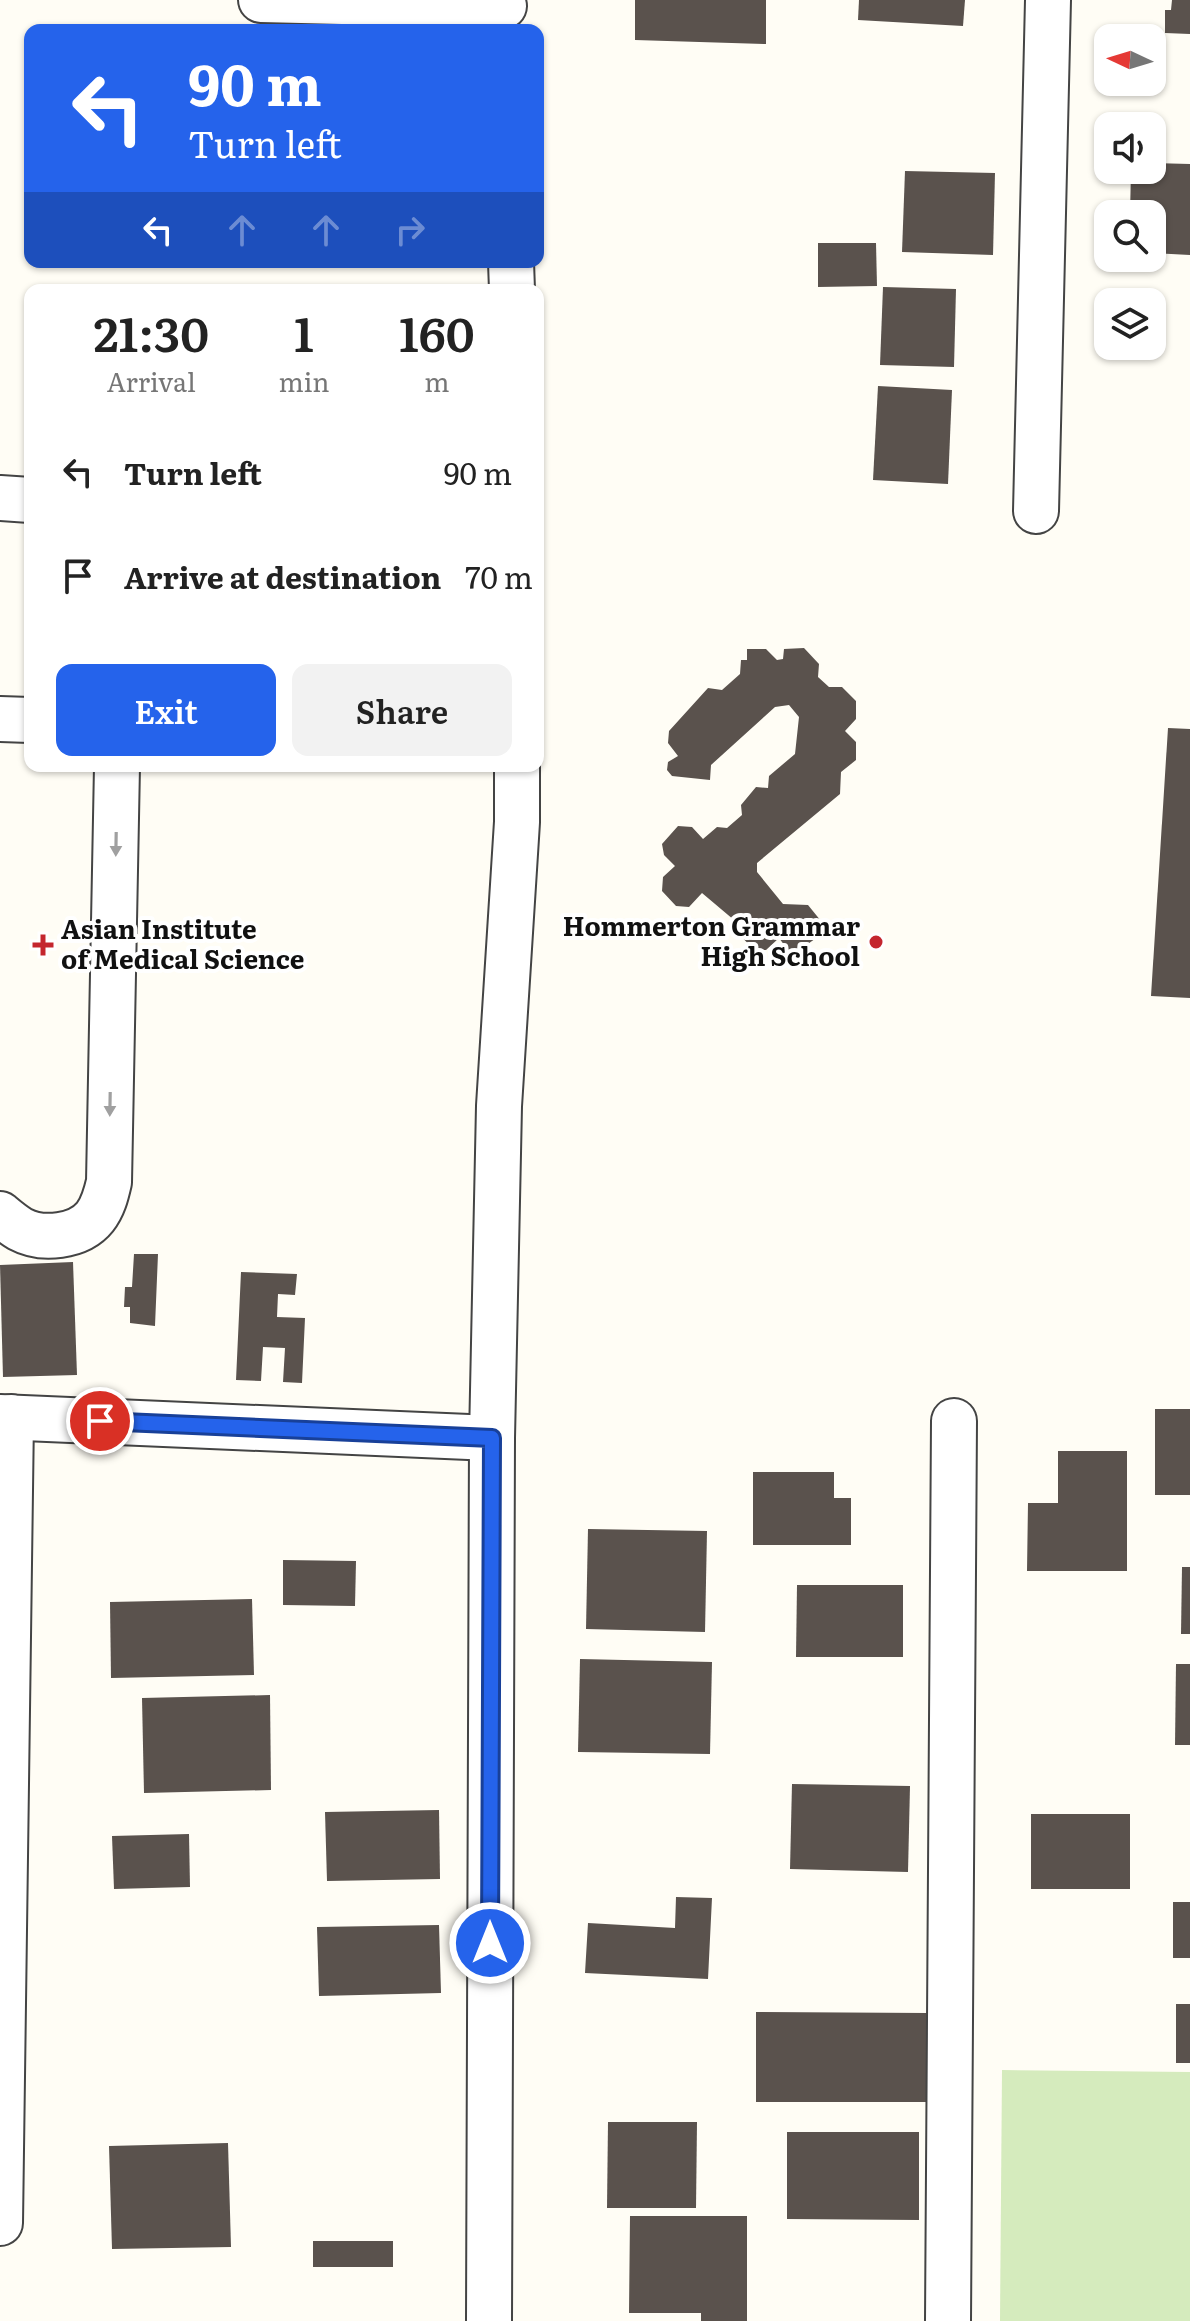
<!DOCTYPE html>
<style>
body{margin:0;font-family:Literata,serif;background:#f2f2f2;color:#222;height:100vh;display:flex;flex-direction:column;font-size:30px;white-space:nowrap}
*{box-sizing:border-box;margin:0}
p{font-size:26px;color:#767676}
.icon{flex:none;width:44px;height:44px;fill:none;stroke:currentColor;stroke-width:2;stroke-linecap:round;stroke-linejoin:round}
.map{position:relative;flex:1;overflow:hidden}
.drawer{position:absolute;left:24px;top:284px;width:520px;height:488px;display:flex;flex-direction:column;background:#fff;border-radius:16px;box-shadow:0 2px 6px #0004}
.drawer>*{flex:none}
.banner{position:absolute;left:24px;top:24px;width:520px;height:244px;border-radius:16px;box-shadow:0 2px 6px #0004;background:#2563eb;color:#fff;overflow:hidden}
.needle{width:52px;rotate:274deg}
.fabs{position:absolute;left:1094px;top:24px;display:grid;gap:16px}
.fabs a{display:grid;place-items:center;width:72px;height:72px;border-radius:16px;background:#fff;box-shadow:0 2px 6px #0004;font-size:40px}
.pin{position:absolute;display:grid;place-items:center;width:68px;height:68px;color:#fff;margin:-34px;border:4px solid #fff;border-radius:50%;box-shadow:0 2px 8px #0007}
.me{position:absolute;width:88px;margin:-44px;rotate:0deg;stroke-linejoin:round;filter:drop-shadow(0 0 6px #0008)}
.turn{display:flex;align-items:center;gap:28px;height:168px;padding:0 32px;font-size:36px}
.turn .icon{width:104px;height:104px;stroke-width:2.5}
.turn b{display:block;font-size:56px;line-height:68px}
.lanes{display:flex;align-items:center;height:76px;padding:0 32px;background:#0003;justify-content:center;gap:40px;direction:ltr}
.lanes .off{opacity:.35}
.eta{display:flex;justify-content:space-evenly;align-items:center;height:136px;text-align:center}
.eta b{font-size:48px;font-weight:600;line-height:56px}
.button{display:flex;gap:16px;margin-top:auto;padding:16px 32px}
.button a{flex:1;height:92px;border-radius:16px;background:#2563eb;color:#fff;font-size:32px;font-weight:600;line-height:92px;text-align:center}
.button a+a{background:#f2f2f2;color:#222}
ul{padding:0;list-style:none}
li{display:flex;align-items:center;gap:24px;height:104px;padding:0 32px}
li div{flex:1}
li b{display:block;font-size:30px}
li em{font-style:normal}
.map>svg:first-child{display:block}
</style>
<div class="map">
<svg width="1190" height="2321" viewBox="0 0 1190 2321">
<rect width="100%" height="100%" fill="#fffdf5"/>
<polygon fill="#d5ebbd" points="1002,2070 1190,2072 1190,2321 1000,2321"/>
<g fill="#5a524d">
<polygon points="635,0 766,0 766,44 635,40"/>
<polygon points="859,0 965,0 963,26 858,20"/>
<polygon points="1172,0 1190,0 1190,34 1165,33 1165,10 1171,10"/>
<polygon points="1152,163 1190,164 1190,255 1152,253 1152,214 1130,214 1131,170 1152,170"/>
<polygon points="905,171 995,173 993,255 902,252"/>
<polygon points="818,243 876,243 877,286 818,287"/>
<polygon points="883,287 956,289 954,367 880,365"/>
<polygon points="878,386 952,390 948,484 873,480"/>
<polygon points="804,648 819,664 818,677 829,687 842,687 856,701 856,719 845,731 856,742 856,760 841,772 840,794 757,863 757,872 783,904 808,905 821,921 819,936 798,951 788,950 779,938 766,950 754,950 738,933 739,921 734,920 702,893 689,907 676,906 662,891 663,877 675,866 664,855 662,844 678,826 692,827 703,839 717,827 727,828 742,815 741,805 756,787 768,788 769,776 795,754 799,717 789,705 775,707 711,765 710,780 672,776 667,770 668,762 678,756 668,743 669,731 708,688 722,690 740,674 741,660 747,660 747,649 766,649 777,660 783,659 784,649"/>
<polygon points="1168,728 1190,729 1190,998 1151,996"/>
<polygon points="134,1254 158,1254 155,1326 130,1323 130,1307 124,1307 125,1287 132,1287"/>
<polygon points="73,1262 77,1375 3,1377 0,1265"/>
<polygon points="241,1272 297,1274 295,1295 278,1294 277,1317 305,1318 302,1383 283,1382 285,1348 263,1347 261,1381 236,1380"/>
<rect x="1155" y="1409" width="35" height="86"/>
<polygon points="1058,1451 1127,1451 1127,1571 1027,1571 1028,1503 1058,1503"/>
<polygon points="753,1472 834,1472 834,1498 851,1498 851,1545 753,1545"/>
<polygon points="588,1529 707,1531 705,1632 586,1629"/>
<polygon points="283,1560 356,1561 355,1606 283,1605"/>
<polygon points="1182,1567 1190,1567 1190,1634 1181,1634"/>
<polygon points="797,1585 903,1585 903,1657 796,1657"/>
<polygon points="252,1599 254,1675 111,1678 110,1602"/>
<polygon points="580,1659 712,1662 710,1754 578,1752"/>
<polygon points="1176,1664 1190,1664 1190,1745 1175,1745"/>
<polygon points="270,1695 271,1790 144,1793 142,1698"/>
<polygon points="792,1784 910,1786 908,1872 790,1869"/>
<polygon points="439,1810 440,1879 327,1881 325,1812"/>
<rect x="1031" y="1814" width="99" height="75"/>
<polygon points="189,1834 190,1887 114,1889 112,1836"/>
<polygon points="676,1897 712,1898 708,1979 585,1973 588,1923 675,1928"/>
<rect x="1173" y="1902" width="17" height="56"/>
<polygon points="439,1925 441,1993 319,1996 317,1927"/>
<rect x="1176" y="2004" width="14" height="59"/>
<polygon points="756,2012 927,2013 926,2102 756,2102"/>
<polygon points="608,2122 697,2122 696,2208 607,2208"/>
<polygon points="787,2132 919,2132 919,2220 787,2219"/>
<polygon points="228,2143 231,2247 112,2249 109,2146"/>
<polygon points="630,2216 747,2216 747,2321 701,2321 701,2313 629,2313"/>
<rect x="313" y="2241" width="80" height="26"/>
</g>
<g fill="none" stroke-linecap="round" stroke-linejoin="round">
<g stroke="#444" stroke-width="48">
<g id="minor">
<polyline points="261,0 504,6"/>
<polyline points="511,262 512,290"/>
<polyline points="0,498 30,500"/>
<polyline points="1036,511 1048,0"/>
<polyline points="0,719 30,720"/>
<path d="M0,1214C6,1219 13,1225 20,1229C42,1241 79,1237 95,1217C103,1207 106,1195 109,1182L117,766"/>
<polyline points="0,1417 492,1438"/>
<polyline points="0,2223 11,1417"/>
<polyline points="489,2321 492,1438 499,1106 517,822 517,766"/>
<polyline points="948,2321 954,1421"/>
</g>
</g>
<use href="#minor" stroke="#fff" stroke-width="44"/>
</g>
<defs><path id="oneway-solid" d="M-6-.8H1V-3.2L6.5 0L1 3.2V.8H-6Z" transform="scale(2)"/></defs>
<g fill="#a0a0a0">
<use href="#oneway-solid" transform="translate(116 844) rotate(91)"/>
<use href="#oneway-solid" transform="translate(110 1104) rotate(91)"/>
</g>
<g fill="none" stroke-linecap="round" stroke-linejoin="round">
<g stroke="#184099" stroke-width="20">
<polyline id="route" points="100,1421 492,1438 490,1943"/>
</g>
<use href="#route" stroke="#2563eb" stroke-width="14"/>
</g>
<g fill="#c4262e" stroke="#fff" stroke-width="3">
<circle cx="876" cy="942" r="8"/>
<path d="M39 933h8v8h8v8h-8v8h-8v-8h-8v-8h8z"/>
</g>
<g text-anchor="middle" stroke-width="8" stroke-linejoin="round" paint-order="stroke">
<g font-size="26" font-weight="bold" fill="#111" stroke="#fff" text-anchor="end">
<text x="860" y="936">Hommerton Grammar<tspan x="860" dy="30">High School</tspan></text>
<text x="61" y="939" text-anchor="start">Asian Institute<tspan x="61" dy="30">of Medical Science</tspan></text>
</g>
</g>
</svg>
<div class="fabs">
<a><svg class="needle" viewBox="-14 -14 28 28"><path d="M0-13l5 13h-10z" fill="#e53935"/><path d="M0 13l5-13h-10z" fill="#767676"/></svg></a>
<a><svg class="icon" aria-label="sound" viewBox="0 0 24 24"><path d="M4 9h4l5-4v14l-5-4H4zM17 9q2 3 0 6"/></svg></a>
<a><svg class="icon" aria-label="search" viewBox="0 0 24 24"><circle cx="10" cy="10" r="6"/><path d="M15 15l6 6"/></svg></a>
<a><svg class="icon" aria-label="layers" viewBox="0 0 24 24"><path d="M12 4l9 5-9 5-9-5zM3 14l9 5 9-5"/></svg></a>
</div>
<div class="pin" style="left:100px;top:1421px;background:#d93025"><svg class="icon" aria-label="arrive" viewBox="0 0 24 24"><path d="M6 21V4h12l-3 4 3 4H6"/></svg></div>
<svg class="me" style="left:490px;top:1943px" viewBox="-20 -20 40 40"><circle r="17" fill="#2563eb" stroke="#fff" stroke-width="3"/><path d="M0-11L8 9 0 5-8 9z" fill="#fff"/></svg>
<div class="banner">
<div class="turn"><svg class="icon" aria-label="left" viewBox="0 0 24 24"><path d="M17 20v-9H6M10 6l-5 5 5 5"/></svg><div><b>90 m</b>Turn left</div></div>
<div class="lanes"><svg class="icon" aria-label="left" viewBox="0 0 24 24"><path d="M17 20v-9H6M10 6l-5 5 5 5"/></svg><svg class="icon off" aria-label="ahead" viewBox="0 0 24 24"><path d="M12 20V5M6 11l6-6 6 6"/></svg><svg class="icon off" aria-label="ahead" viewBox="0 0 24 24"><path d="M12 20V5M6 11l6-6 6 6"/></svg><svg class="icon off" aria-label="right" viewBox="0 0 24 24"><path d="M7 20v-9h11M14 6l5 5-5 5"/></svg></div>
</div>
<section class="drawer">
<div class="eta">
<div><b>21:30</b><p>Arrival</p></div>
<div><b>1</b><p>min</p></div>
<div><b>160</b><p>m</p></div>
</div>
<ul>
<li><svg class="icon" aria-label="left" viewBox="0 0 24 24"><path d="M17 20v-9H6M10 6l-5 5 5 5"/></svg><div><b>Turn left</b></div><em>90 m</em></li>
<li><svg class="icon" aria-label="arrive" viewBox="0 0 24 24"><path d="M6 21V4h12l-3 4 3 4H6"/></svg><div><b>Arrive at destination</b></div><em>70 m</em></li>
</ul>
<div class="button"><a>Exit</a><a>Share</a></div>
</section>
</div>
